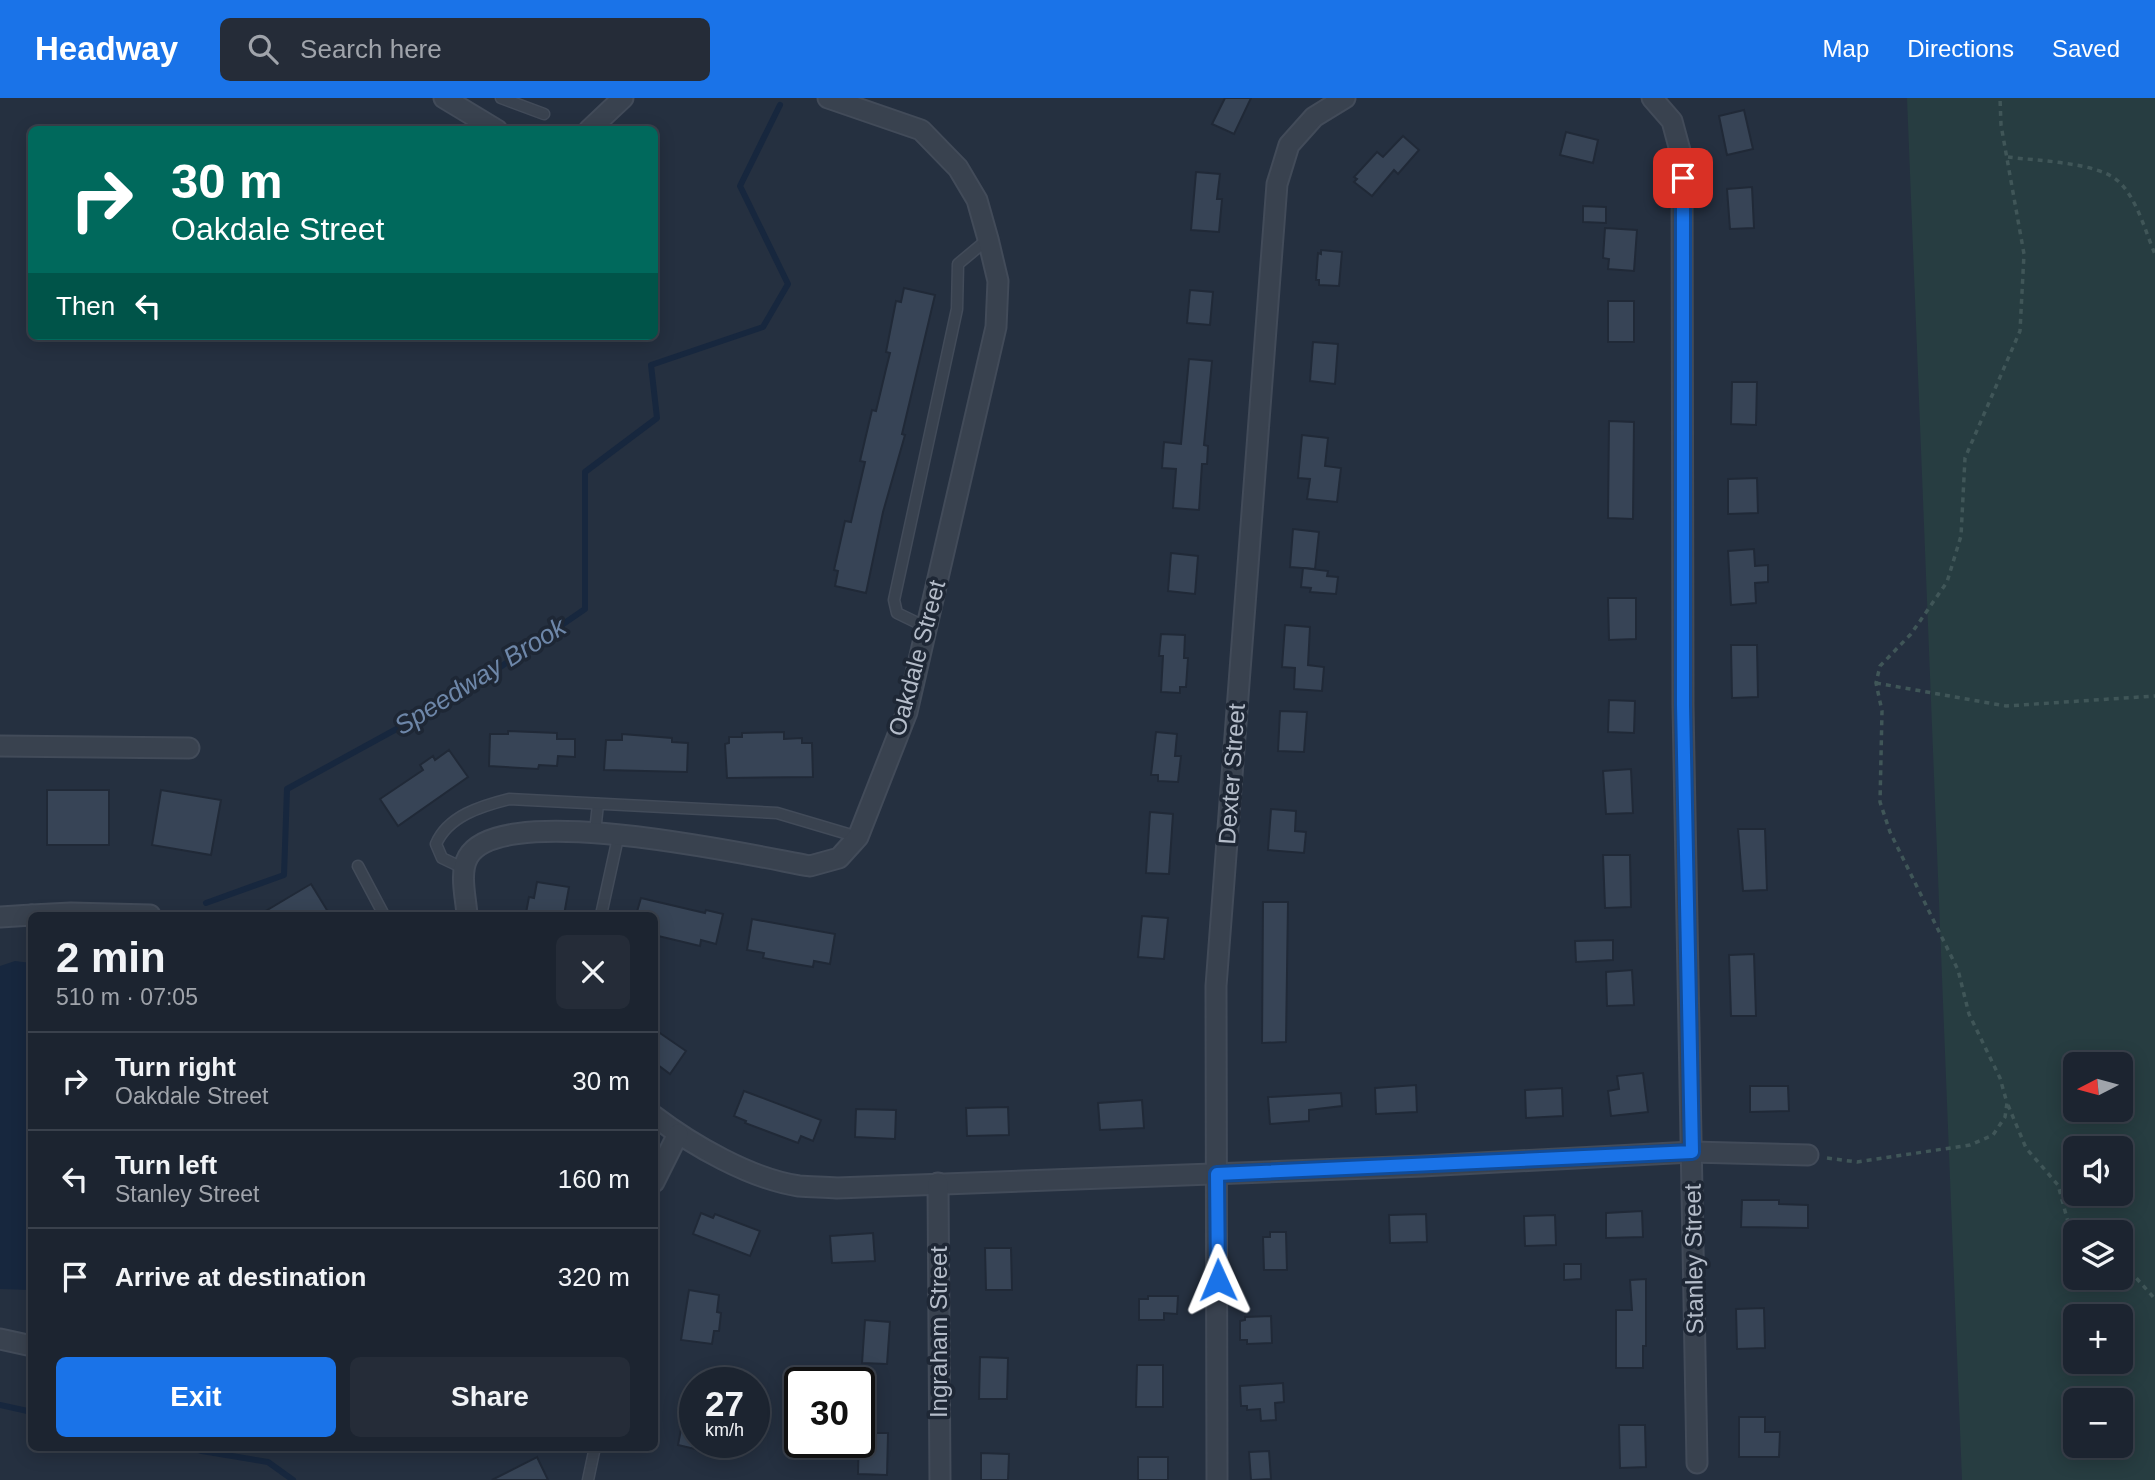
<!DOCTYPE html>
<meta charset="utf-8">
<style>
body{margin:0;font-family:Arial,sans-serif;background:#252c38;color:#f1f3f6;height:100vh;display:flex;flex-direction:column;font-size:26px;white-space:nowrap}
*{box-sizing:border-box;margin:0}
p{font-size:23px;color:#a0a4ab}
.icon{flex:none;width:38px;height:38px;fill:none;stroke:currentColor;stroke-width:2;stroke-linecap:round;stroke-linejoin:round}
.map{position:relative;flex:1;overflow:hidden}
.side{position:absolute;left:28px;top:814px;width:630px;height:539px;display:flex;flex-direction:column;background:#1c2430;border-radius:10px;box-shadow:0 4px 18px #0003,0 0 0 2px #3a414c}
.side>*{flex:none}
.hud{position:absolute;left:28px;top:28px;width:630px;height:214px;border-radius:10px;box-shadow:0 4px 18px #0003,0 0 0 2px #3a414c;background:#00695c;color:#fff;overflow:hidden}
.needle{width:46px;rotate:264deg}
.fabs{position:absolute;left:2063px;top:954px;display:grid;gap:14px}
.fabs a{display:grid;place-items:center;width:70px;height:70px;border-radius:10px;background:#1c2430;box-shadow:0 4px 18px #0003,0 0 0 2px #3a414c;font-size:35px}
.speed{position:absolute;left:679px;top:1269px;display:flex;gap:14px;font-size:35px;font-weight:700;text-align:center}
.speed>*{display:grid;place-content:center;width:91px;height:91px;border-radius:50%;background:#1c2430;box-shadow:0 4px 18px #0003,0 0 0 2px #3a414c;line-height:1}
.speed small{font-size:18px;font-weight:400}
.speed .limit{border:4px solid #111;border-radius:10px;background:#fff;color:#111}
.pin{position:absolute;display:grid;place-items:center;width:60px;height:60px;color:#fff;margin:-30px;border-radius:14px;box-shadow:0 4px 10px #0006}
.me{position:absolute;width:77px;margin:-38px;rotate:359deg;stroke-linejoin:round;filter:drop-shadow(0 0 5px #0008)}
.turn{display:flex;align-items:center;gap:24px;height:147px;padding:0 28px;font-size:32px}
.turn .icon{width:91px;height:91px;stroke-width:2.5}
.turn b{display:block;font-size:49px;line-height:60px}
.then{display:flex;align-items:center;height:66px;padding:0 28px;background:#0003;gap:14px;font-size:26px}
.round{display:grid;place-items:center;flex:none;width:74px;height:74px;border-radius:10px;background:#252c38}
.overview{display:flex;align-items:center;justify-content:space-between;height:119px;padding:0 28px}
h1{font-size:42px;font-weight:800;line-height:52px}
.cta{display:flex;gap:14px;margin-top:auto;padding:14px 28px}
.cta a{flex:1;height:80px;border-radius:10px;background:#1a73e8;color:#fff;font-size:28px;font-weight:800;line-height:80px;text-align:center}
.cta a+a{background:#252c38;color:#f1f3f6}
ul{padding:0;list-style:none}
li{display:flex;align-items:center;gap:21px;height:98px;padding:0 28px;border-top:2px solid #3a414c}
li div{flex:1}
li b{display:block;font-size:26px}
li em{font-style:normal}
header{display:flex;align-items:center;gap:42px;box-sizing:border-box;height:98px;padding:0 35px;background:#1a73e8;color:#fff}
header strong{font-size:33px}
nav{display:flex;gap:38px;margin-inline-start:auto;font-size:24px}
.search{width:490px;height:63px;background:#252c38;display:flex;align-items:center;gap:18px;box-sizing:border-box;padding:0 24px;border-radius:10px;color:#a0a4ab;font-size:26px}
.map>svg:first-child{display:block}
</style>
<header>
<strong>Headway</strong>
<div class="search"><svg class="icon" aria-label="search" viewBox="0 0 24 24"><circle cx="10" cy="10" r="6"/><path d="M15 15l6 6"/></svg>Search here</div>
<nav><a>Map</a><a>Directions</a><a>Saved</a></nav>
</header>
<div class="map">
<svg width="2155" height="1382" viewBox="0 0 2155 1382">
<rect width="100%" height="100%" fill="#253040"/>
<path fill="#273d41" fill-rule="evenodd" d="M1907,0H2155V1382H1962ZM2076,966H2121V1012H2076ZM2121,1050V1096H2076V1050ZM2076,1134H2121V1180H2076ZM2076,1218H2121V1264H2076ZM2121,1302V1348H2076V1302Z"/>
<polygon fill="#17273e" points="15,863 31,865 31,1192 0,1191 0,868"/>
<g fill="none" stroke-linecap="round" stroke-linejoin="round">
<g stroke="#17273e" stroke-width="6">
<polyline points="206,805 284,777 287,691 464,594 585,511 585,374 657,320 651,267 763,229 788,186 740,88 780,7"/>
<polyline points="0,1307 32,1314"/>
<polyline points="186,1349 202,1353"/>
<polyline points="201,1349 202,1353 268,1364 293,1382"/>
</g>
</g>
<g fill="#374456" stroke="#202937" stroke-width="2">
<polygon points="1225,0 1251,0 1234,36 1212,26"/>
<polygon points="1744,12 1753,51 1727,57 1719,18"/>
<polygon points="1566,34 1598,42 1593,65 1560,57"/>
<polygon points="1403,38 1419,52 1398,76 1394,72 1372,98 1354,84 1357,81 1354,79 1377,54 1383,59"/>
<polygon points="1196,74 1220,76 1217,101 1222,101 1219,134 1191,132"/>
<polygon points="1752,89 1754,130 1730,131 1727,91"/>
<polygon points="1583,108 1606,109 1606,125 1583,124"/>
<polygon points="1605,130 1637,132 1634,173 1608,171 1609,161 1603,160"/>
<polygon points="1321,152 1342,154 1339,188 1319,187 1319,182 1316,182 1318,155 1321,156"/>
<polygon points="904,190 935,197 902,336 905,337 883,414 866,495 835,488 838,473 834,472 845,423 851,424 865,364 860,363 872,312 876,313 886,271 890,255 886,254 896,203 901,204"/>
<polygon points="1190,192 1213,194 1210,227 1187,225"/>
<rect x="1608" y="203" width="26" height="41"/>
<polygon points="1313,244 1338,246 1335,286 1310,283"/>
<polygon points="1189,261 1212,263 1204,347 1208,348 1207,366 1202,366 1199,412 1173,410 1176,371 1162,370 1164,344 1181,346"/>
<polygon points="1732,284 1757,284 1756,327 1731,326"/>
<polygon points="1609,323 1634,324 1633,421 1608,420"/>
<polygon points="1302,337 1328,340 1325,368 1341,370 1337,404 1307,401 1310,381 1298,380"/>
<polygon points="1757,380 1758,415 1728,416 1728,381"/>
<polygon points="1293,431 1319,434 1315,471 1290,469"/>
<polygon points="1754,451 1755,468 1768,467 1768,484 1755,485 1756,505 1731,507 1728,453"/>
<polygon points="1171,455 1198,458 1195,496 1168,493"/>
<polygon points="1303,470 1328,473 1327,478 1338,479 1336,496 1310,494 1311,490 1301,489"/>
<polygon points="1608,500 1636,500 1636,541 1609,542"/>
<polygon points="1285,527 1310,529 1308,567 1324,569 1322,593 1294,591 1295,570 1282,569"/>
<polygon points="1161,536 1185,537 1184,560 1188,560 1186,589 1180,589 1180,595 1161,594 1163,558 1159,558"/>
<polygon points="1731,547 1757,547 1758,599 1732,600"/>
<polygon points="1609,602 1635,603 1634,635 1608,634"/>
<polygon points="1280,613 1307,614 1304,654 1278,653"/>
<polygon points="508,633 557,635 557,641 575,641 575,659 558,658 557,668 539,667 538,671 489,668 490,636 508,636"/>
<polygon points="784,634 784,641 802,640 802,645 812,645 813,679 727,680 725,646 729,645 729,639 742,639 742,635"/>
<polygon points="1156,634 1177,636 1175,658 1181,658 1178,684 1158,683 1158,677 1151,677"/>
<polygon points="622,636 672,640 672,644 688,645 687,674 604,672 606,642 622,642"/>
<polygon points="449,652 468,679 398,728 380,701 423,672 420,667 433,658 435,662"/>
<polygon points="1631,671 1633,715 1606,716 1603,673"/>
<rect x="47" y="692" width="62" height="55"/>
<polygon points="161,692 221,702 211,757 152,747"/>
<polygon points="1271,711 1296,713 1295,733 1306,734 1304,755 1268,752"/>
<polygon points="1150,714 1173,716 1169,776 1146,775"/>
<polygon points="1738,731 1765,731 1767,792 1743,793"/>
<polygon points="1603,757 1630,757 1631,809 1605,810"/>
<polygon points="537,784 569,789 564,817 529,817 526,815 529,799 534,800"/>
<polygon points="311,786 330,817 259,817"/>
<polygon points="641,800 705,815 706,812 723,816 716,846 701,842 700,848 654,837 654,817 636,817"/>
<polygon points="1263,804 1288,804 1286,944 1262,945"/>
<polygon points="1142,818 1168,820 1164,861 1138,859"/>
<polygon points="752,821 835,836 830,866 814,863 813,869 795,866 763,860 764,855 747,852"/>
<polygon points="1613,842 1613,862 1576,864 1575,843"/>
<polygon points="1754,856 1756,918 1731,918 1729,857"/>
<polygon points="1632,872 1634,907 1607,908 1606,874"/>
<polygon points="654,931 686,953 670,976 654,964"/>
<polygon points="1643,975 1648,1014 1611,1018 1608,993 1619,991 1617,978"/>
<polygon points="1416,987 1417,1014 1376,1016 1375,990"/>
<polygon points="1750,988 1788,988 1789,1013 1750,1014"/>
<polygon points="1562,990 1563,1018 1526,1020 1525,992"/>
<polygon points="744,993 821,1022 813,1043 801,1038 798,1045 745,1025 746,1023 734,1018"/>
<polygon points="1341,995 1342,1008 1309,1012 1309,1023 1270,1026 1268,999"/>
<polygon points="1142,1002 1144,1030 1100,1032 1098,1005"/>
<polygon points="1008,1009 1009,1037 967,1038 966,1010"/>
<polygon points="856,1011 896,1012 895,1041 855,1039"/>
<polygon points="1742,1102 1779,1102 1779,1106 1808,1107 1808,1130 1741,1129"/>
<polygon points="1642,1113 1643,1139 1606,1140 1606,1115"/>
<polygon points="701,1115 713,1120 715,1116 760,1133 750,1158 693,1136"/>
<polygon points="1426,1116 1427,1144 1390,1145 1389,1117"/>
<polygon points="1555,1117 1556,1147 1525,1148 1524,1118"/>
<polygon points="1270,1134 1286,1134 1287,1172 1264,1172 1263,1139 1270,1139"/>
<polygon points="873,1135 875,1163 832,1165 830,1138"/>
<polygon points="985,1150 1011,1150 1012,1192 986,1192"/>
<polygon points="1564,1166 1581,1166 1581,1181 1564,1182"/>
<polygon points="1646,1181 1646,1248 1643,1248 1643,1270 1616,1270 1616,1212 1632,1212 1630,1182"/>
<polygon points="689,1192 719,1197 717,1214 721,1215 719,1233 714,1233 712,1246 681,1242"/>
<polygon points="1148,1198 1178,1198 1177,1216 1164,1215 1164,1222 1139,1222 1139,1201 1148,1201"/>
<polygon points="1764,1210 1765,1250 1737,1251 1736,1211"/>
<polygon points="1271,1218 1272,1245 1247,1246 1247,1242 1240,1242 1240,1223 1245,1222 1245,1219"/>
<polygon points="865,1222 890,1224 887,1266 862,1265"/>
<polygon points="980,1259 1008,1260 1007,1301 979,1301"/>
<polygon points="1137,1267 1163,1267 1163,1309 1136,1309"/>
<polygon points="1283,1285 1284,1304 1275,1305 1276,1322 1261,1323 1260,1311 1247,1312 1247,1308 1241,1308 1240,1288"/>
<polygon points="687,1300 695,1301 695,1351 678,1347"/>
<polygon points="1739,1319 1765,1319 1765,1334 1780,1334 1779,1359 1739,1359"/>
<polygon points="1619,1327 1645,1327 1646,1369 1620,1370"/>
<polygon points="859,1335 888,1335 887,1377 858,1376"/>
<polygon points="1269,1353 1271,1381 1251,1382 1249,1354"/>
<polygon points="981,1355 1009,1356 1008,1382 981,1382"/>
<polygon points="537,1359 548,1382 492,1382"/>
<rect x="1138" y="1359" width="30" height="23"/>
</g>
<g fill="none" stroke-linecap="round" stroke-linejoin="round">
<g stroke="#424b59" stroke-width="13">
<g id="service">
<polyline points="501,0 544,16"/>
<polyline points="928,530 897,515 894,502 957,211 958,166 988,141"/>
<polyline points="595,734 598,706"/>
<polyline points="358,768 384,817"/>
<path d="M465,771L442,760L436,746C448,718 481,708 509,701L777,715L858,739"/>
<polyline points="601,817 619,735"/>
<polyline points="588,1382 595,1349"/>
</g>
</g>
<g stroke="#424b59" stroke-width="23">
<g id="minor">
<polyline points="444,0 497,32"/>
<polyline points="1652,0 1672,23 1682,60 1683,607 1697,1365"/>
<polyline points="589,32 623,0"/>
<polyline points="0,648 189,650"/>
<polyline points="32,817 71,815 150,817"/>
<path d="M467,817C466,800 459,775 468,759C500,701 753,758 810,768L839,760L858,739L907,614L996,229L998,183L988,141L977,102L958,70L921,32L828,0"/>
<polyline points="0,819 32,817"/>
<path d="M654,1018C692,1047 751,1081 799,1088C811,1089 824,1089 837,1090L1422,1068L1692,1054L1808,1057"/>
<polyline points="654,1084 678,1036"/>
<polyline points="938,1085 940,1382"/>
<polyline points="0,1241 32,1248"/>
<polyline points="1217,1382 1216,888 1277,86 1289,47 1314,19 1345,0"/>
</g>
</g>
<g stroke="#405658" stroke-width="3.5" stroke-dasharray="5 5" stroke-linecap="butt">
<path d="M2008,59C2037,63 2097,64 2118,83C2137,100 2145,133 2155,156"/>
<polyline points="1876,585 2006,608 2155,598"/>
<polyline points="2008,1007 2026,1050 2058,1087 2071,1135 2076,1140"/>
<polyline points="1827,1060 1857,1064 1970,1047 1993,1037 2005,1019 2007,1005 2000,980 1969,916 1958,872 1890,734 1880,704 1882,613 1876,585 1880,568 1911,536 1947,484 1961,438 1965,360 2020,233 2024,156 2001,27 2000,0"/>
<polyline points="2121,1168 2130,1173 2155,1201"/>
</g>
<use href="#service" stroke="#39424f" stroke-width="10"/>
<use href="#minor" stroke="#39424f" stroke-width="19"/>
</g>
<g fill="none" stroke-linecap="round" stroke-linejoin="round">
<g stroke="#114b97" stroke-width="18">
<polyline id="route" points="1218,1182 1217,1076 1692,1054 1683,607 1683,80"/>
</g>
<use href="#route" stroke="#1a73e8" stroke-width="12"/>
</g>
<g text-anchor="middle" stroke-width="7" stroke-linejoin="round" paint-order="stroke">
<g font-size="24" fill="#b5bdca" stroke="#1e2735">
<text transform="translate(917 560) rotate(-75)" y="8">Oakdale Street</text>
<text transform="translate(1232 676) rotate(-86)" y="8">Dexter Street</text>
<text transform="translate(1694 1161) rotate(-91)" y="8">Stanley Street</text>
<text transform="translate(939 1234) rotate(-90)" y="8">Ingraham Street</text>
</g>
<g font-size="26" font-style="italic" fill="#6e87a9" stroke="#1e2735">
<text transform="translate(480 578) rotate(-32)" y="9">Speedway Brook</text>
</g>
</g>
</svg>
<div class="fabs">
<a><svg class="needle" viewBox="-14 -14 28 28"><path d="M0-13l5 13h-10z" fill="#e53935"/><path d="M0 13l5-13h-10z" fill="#a0a4ab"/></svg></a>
<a><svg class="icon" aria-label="sound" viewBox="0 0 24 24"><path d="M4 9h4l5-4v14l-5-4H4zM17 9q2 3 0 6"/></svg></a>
<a><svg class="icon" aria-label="layers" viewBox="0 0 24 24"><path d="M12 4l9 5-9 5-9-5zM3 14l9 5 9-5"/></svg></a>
<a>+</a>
<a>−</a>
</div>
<div class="speed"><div>27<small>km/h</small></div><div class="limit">30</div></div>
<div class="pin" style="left:1683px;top:80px;background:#d93025"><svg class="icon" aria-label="arrive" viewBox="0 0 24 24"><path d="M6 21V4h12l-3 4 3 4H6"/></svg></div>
<svg class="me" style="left:1218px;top:1182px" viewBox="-20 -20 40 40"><path d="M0-17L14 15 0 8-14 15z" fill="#1a73e8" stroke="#fff" stroke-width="4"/></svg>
<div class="hud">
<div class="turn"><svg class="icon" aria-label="right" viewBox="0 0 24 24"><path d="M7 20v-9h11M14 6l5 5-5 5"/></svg><div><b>30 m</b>Oakdale Street</div></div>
<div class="then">Then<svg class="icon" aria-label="left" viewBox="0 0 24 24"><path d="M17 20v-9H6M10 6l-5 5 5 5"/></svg></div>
</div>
<section class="side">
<div class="overview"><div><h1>2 min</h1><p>510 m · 07:05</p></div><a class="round"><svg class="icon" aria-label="close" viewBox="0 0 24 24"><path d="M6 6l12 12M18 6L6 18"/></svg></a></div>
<ul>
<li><svg class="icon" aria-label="right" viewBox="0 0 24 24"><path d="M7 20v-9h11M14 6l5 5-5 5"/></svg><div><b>Turn right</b><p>Oakdale Street</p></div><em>30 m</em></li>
<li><svg class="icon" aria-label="left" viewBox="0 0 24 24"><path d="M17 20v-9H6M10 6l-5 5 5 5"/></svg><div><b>Turn left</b><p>Stanley Street</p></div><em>160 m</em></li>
<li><svg class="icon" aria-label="arrive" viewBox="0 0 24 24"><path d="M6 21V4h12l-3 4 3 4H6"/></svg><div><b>Arrive at destination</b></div><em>320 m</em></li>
</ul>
<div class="cta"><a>Exit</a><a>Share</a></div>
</section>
</div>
